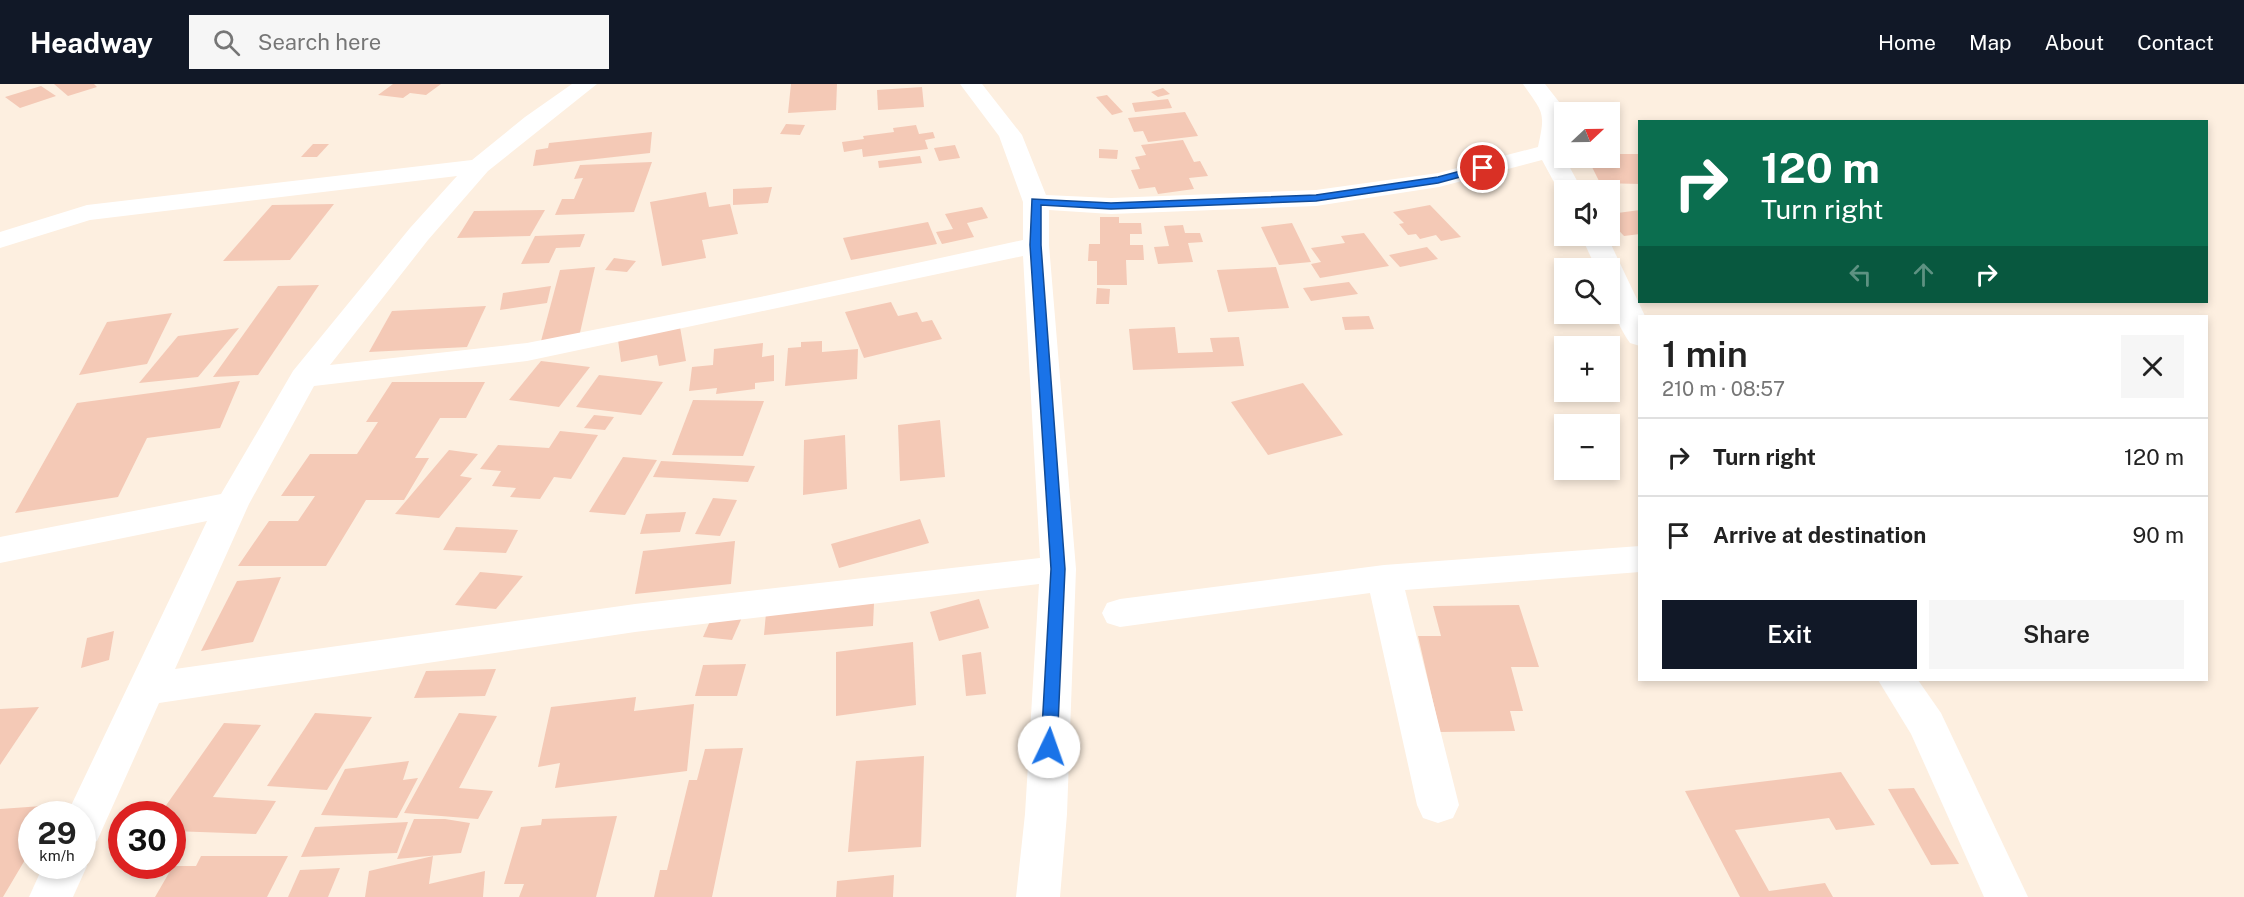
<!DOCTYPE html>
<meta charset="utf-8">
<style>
body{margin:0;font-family:"Public Sans",sans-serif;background:#f6f6f6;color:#222;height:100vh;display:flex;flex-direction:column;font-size:22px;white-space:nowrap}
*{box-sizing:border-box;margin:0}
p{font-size:20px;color:#767676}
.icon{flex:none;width:33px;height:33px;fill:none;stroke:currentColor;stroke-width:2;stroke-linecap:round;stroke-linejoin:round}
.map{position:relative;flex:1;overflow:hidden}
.sheet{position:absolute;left:1638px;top:231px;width:570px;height:366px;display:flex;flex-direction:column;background:#fff;border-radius:0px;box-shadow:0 3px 9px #0003}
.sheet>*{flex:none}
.hud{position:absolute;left:1638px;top:36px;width:570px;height:183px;border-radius:0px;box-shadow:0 3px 9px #0003;background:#0b6e4f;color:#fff;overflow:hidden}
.needle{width:39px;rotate:68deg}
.controls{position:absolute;left:1554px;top:18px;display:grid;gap:12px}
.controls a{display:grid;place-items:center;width:66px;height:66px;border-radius:0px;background:#fff;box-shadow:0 3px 9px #0003;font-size:30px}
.speed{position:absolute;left:18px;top:717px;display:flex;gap:12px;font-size:30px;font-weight:700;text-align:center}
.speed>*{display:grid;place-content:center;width:78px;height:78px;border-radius:50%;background:#fff;box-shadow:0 3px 9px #0003;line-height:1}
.speed small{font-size:15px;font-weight:400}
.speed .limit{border:9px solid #d22;background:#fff;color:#111}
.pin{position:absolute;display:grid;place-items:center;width:51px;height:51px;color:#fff;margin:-26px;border:3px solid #fff;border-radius:50%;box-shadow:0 2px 6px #0007}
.me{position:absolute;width:66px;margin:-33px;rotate:3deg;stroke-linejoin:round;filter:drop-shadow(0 0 4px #0008)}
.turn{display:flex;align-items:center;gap:21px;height:126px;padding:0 24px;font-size:27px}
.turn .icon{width:78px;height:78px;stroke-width:2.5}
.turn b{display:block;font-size:42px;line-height:51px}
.lanes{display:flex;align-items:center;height:57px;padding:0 24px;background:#0003;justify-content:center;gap:30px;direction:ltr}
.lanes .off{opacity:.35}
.round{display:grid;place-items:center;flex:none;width:63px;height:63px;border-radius:0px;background:#f6f6f6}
.overview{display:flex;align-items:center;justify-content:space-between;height:102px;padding:0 24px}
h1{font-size:36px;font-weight:600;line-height:45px}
.primary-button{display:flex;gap:12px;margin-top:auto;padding:12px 24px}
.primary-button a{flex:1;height:69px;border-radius:0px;background:#111827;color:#fff;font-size:24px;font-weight:600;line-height:69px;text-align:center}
.primary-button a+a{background:#f6f6f6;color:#222}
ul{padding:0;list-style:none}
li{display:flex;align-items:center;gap:18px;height:78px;padding:0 24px;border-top:2px solid #e0e0e0}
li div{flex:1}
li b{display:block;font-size:22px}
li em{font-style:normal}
header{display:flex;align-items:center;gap:36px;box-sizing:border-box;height:84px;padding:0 30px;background:#111827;color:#fff}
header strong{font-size:28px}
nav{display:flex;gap:33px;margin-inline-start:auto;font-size:21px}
.search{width:420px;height:54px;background:#f6f6f6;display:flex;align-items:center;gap:15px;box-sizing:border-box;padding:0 21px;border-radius:0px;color:#767676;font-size:22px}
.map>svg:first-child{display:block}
</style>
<header>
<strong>Headway</strong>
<div class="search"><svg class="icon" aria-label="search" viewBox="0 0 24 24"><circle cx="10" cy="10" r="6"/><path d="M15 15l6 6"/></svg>Search here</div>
<nav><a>Home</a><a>Map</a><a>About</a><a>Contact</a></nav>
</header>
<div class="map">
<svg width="2244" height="813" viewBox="0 0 2244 813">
<rect width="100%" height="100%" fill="#fdefe0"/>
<g fill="#f4c9b6">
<polygon points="54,0 94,0 97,3 68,12"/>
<polygon points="393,0 441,0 426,11 410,9 403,14 378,11"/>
<polygon points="791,0 837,0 836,26 788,29"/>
<polygon points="41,2 56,12 20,24 5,13"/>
<polygon points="922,3 924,23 878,26 877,6"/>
<polygon points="1163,4 1170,10 1158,13 1151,8"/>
<polygon points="1107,11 1123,28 1112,31 1096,13"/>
<polygon points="1168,15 1172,24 1135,28 1132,19"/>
<polygon points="1185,28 1198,52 1148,58 1143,47 1134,48 1128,34"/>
<polygon points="786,40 805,41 800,51 780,50"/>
<polygon points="916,41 919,50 933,48 935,54 925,56 928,65 863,73 862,65 844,68 842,58 864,55 863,52 894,48 893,44"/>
<polygon points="652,48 650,69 533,82 536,66 548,64 549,59"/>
<polygon points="1183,56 1194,78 1200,77 1208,92 1189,94 1194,105 1158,110 1155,103 1139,105 1131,86 1140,85 1135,73 1146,71 1141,61"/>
<polygon points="313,60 329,60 317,73 301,73"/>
<polygon points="955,61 960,74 939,77 934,64"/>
<polygon points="1099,65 1118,66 1117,75 1099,74"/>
<polygon points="1614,70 1640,70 1640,100 1600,99 1589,77 1618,77"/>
<polygon points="920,72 922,79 879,84 878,77"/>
<polygon points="652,78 634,128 555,131 562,115 574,115 583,94 574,95 580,81"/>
<polygon points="772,103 768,119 733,121 733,105"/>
<polygon points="706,108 709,123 730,120 738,150 702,156 706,174 662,182 650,118"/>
<polygon points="334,120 290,176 223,177 272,121"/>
<polygon points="1430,121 1461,153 1441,157 1436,151 1420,155 1416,150 1408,151 1399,140 1404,139 1393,128"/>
<polygon points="982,123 988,134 967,139 974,153 942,160 936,148 953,145 945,130"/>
<polygon points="545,126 530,152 457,154 474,127"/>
<polygon points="1640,126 1640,150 1624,152 1610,137 1610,130"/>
<polygon points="1100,133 1119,133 1119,139 1141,139 1142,150 1130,150 1130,161 1143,161 1144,176 1126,176 1127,201 1097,201 1097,177 1088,177 1089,160 1100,160"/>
<polygon points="928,138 937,160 851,176 843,154"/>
<polygon points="1292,139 1311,178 1279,181 1261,143"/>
<polygon points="1183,141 1185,149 1200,149 1203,158 1188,159 1193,178 1158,180 1154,163 1169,162 1164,142"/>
<polygon points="1364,149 1389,182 1320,194 1311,180 1321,178 1311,164 1345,159 1341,152"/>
<polygon points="585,150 580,163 556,164 549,179 521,180 535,152"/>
<polygon points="1427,163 1438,175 1400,183 1389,171"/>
<polygon points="614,174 636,177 627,188 605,186"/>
<polygon points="595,183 579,253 541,257 560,186"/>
<polygon points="1276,183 1289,224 1228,228 1217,186"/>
<polygon points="1349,198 1358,210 1311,217 1303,204"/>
<polygon points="319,201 258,291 213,293 278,202"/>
<polygon points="551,202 547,219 500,226 503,209"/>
<polygon points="1097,204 1110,205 1109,220 1096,220"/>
<polygon points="891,218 898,232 917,228 922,238 932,236 942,255 864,274 845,228"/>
<polygon points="486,222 467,263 369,268 392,227"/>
<polygon points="172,229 147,280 79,291 107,238"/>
<polygon points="1369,232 1374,245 1345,246 1342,233"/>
<polygon points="680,243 686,277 659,282 657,271 621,278 618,256"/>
<polygon points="1175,243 1178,269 1213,268 1210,254 1239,253 1244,282 1133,286 1129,245"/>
<polygon points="239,244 198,293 139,299 178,252"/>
<polygon points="822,257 822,268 858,265 857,295 785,302 788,264 801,263 801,258"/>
<polygon points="763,259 762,273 774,271 774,297 755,299 755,305 716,310 717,304 689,307 692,283 713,281 714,265"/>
<polygon points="541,277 590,283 559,323 509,316"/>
<polygon points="599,291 663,298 641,331 576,323"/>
<polygon points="240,297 220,344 147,354 118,413 15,429 77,319"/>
<polygon points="392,298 485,298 466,334 440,334 415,374 429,374 404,416 366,416 326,482 238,482 269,437 298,437 315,412 281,412 310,370 357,370 378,338 366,338"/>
<polygon points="1303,299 1343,351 1268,371 1231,318"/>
<polygon points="693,316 764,317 743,372 672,371"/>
<polygon points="594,331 614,333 605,346 584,344"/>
<polygon points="940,336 945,393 900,397 898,341"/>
<polygon points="560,347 598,351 571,395 554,393 540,415 510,413 516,404 492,402 501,387 480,385 498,361 549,364"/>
<polygon points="845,351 847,405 803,411 804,356"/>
<polygon points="449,366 478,370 460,392 472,394 439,434 395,430"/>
<polygon points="623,373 657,376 625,431 589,428"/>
<polygon points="661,377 755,382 748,398 653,393"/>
<polygon points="713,414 737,416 720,452 695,450"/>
<polygon points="686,428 680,448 640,450 646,430"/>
<polygon points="920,435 929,459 839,484 831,460"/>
<polygon points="456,443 518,446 506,469 443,466"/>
<polygon points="735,457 731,500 635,510 643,467"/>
<polygon points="480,488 523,492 496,525 455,521"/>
<polygon points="281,493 253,558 201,567 237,497"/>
<polygon points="979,515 989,544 939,557 930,528"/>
<polygon points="874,519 873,542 764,551 766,529"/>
<polygon points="1519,521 1539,583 1511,583 1523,627 1510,627 1515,647 1440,648 1418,552 1441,552 1433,522"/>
<polygon points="714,528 743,531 732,556 703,553"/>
<polygon points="114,547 109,576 81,584 87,554"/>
<polygon points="913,558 916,621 836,632 836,568"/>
<polygon points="981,568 986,610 966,612 962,571"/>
<polygon points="746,580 737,612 695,612 703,581"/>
<polygon points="496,585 485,612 414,614 426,587"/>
<polygon points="636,613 634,627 694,620 687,687 555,704 560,679 538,683 551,623"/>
<polygon points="39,623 0,681 0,625"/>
<polygon points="315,629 372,633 327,706 267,702"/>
<polygon points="459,629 497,632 459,704 493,707 478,735 404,729"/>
<polygon points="224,639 261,641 213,713 276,717 256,750 172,747 172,730 160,730"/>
<polygon points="743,664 712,813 654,813 660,786 667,786 689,696 697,696 705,665"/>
<polygon points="924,672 921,763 848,768 856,677"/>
<polygon points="409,677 403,696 418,694 397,734 321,731 345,685"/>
<polygon points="1841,688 1875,741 1836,746 1829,734 1735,746 1769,807 1825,799 1833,813 1740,813 1685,707"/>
<polygon points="1914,704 1959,780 1931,781 1888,705"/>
<polygon points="56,721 51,730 32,730 32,764 3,813 0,813 0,725"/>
<polygon points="617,732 596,813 519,813 524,800 504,800 521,743 541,741 542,735"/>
<polygon points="414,735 445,735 470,739 461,769 397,775"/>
<polygon points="408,738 397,769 301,773 315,743"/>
<polygon points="201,772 288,772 267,813 155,813 173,782 196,782"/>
<polygon points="433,772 429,800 485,787 483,813 365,813 369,787"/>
<polygon points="340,784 328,813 288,813 300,786"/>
<polygon points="894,791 893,813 836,813 837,797"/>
</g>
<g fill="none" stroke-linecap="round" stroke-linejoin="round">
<g fill="#fff" fill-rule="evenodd">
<path d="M572,0H597L488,87L428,156L330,281L527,259L765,212L1023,156V118L999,52L960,0H982L1022,51L1046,111L1111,114L1316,106L1438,89L1538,63C1546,27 1543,29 1523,0H1545L1563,23L1564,48L1561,67L1582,106H1564V112L1561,111L1542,76L1439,103L1316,122L1111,130L1049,126V161L1076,485L1067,730L1060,813H1016L1025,730L1039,500L635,548L159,619L97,757L82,763V730H67L207,437L0,479V453L221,410L293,287L410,144L457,92L90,136L0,164V148L87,121L472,76L525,33ZM1023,172L1040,474L635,520L175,585L249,420L314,302L527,277Z"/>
<path d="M1581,152H1607L1645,232H1640V262L1630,259C1612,233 1610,215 1610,184H1596Z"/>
<polygon points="1640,462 1640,488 1405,506 1459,721 1453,734 1438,739 1423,734 1417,721 1370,509 1120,543 1107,539 1102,529 1107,519 1120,515 1384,481"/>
<polygon points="1878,596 1918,596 1941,629 2028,813 1984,813 1911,650"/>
<polygon points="82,773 87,782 73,813 29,813 43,782 82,782"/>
</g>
</g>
<polygon fill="#1a73e8" stroke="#114b97" stroke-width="1.5" points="1483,81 1488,84 1486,86 1438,99 1316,117 1111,125 1041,121 1041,161 1065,485 1057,663 1055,668 1049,670 1043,668 1041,663 1051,485 1030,161 1032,115 1111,119 1316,111 1438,93"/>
</svg>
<div class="controls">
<a><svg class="needle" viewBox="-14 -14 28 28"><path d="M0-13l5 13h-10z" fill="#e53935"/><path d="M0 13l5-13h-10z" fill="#767676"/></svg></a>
<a><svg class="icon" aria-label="sound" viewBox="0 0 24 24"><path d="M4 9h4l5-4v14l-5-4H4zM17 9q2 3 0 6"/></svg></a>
<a><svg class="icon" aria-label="search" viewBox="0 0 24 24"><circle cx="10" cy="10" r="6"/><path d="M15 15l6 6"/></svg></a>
<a>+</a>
<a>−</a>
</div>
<div class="speed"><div>29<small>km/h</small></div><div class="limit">30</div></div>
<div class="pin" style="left:1483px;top:84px;background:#d93025"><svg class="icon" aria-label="arrive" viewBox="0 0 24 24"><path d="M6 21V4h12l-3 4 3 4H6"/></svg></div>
<svg class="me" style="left:1049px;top:663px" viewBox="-20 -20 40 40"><circle r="19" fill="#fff"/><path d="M0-13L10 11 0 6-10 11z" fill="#1a73e8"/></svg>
<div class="hud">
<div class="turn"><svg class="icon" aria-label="right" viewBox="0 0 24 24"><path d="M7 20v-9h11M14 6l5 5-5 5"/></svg><div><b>120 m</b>Turn right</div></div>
<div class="lanes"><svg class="icon off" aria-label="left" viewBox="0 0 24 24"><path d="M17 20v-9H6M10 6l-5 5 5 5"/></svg><svg class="icon off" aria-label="ahead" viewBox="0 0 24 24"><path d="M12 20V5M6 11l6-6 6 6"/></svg><svg class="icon" aria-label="right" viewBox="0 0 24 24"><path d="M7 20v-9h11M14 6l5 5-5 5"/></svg></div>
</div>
<section class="sheet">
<div class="overview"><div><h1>1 min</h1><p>210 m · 08:57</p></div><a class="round"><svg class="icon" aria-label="close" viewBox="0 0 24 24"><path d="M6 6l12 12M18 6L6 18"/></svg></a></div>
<ul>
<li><svg class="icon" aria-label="right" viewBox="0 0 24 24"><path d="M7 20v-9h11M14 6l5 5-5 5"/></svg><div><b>Turn right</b></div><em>120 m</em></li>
<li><svg class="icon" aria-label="arrive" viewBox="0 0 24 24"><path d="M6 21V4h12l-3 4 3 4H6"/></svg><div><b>Arrive at destination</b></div><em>90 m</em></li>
</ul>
<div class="primary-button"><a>Exit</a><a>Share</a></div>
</section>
</div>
